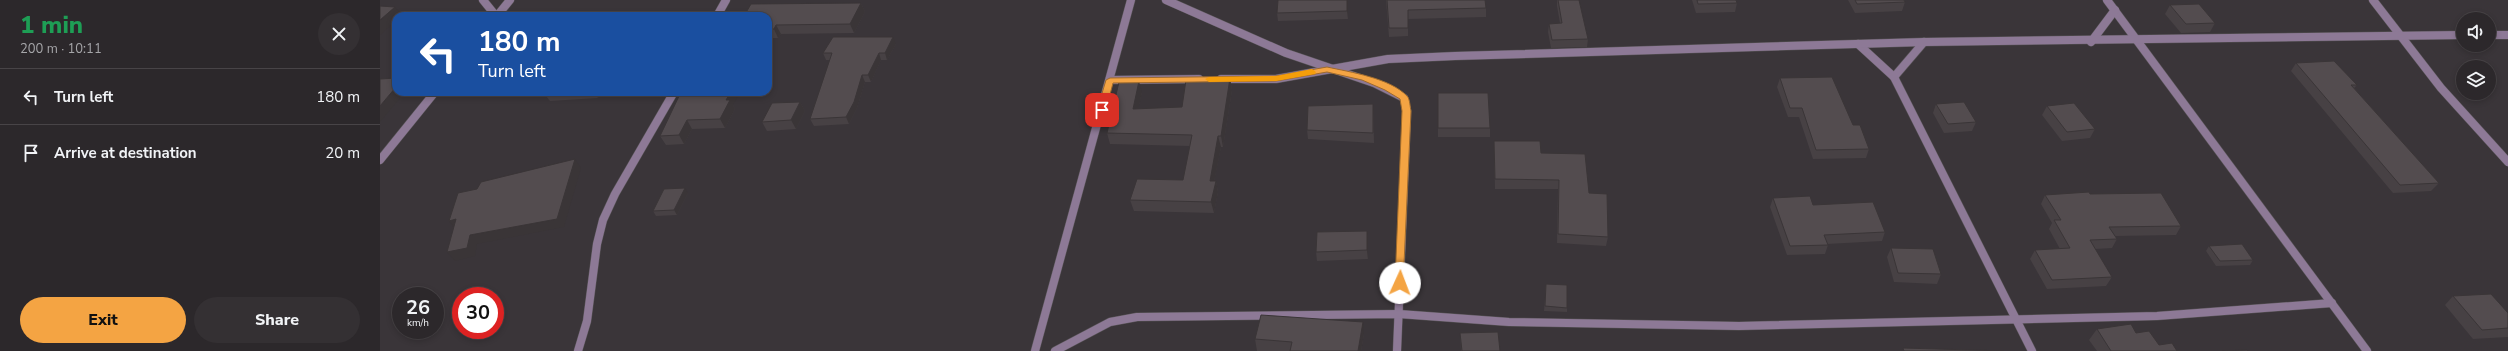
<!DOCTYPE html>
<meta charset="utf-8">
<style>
body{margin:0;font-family:"Nunito Sans",sans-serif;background:#343033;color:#f1f3f6;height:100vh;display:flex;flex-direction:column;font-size:15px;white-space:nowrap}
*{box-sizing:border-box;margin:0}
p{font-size:13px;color:#a6a6a9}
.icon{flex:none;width:22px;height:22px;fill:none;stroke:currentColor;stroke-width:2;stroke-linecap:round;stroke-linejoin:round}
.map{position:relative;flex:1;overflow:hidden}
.side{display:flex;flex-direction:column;background:#2c282b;width:380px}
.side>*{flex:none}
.banner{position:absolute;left:12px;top:12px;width:380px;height:84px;border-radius:12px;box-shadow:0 2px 6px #0003,0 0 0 1px #484447;background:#1a4fa0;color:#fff;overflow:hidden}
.fabs{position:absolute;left:2076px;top:12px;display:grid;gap:8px}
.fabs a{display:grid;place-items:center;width:40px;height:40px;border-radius:50%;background:#2c282b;box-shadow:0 2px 6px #0003,0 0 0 1px #484447;font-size:20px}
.speed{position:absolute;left:12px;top:287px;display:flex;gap:8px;font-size:20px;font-weight:700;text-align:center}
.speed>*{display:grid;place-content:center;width:52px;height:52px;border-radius:50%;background:#2c282b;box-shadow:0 2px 6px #0003,0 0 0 1px #484447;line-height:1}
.speed small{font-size:10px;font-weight:400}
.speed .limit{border:6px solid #d22;background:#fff;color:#111}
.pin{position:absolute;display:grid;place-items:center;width:34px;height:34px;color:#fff;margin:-17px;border-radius:8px;box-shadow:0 2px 6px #0006}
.me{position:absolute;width:44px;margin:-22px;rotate:2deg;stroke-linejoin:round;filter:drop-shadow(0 0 3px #0008)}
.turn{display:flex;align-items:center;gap:14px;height:84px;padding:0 20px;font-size:18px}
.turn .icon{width:52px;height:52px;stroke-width:2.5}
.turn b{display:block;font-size:28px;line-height:34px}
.round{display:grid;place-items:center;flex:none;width:42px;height:42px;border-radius:21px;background:#343033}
.head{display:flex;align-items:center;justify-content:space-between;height:68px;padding:0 20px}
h1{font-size:24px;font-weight:800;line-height:30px;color:#1e9e55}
.primary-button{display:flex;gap:8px;margin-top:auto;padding:8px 20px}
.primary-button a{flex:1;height:46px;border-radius:24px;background:#f4a443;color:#111;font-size:16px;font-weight:800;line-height:46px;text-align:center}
.primary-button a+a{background:#343033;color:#f1f3f6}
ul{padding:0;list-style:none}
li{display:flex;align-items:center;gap:12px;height:56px;padding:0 20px;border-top:1px solid #484447}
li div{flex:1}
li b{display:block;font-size:15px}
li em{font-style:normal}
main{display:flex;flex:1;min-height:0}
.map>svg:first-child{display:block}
</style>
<main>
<section class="side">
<div class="head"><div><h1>1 min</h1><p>200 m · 10:11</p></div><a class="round"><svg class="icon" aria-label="close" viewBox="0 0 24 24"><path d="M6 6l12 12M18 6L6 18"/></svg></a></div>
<ul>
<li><svg class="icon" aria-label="left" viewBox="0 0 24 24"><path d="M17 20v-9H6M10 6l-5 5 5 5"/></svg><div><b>Turn left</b></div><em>180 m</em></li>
<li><svg class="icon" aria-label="arrive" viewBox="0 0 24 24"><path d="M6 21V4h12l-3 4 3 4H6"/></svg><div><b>Arrive at destination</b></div><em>20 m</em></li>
</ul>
<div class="primary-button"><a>Exit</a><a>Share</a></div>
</section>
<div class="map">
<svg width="2128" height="351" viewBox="0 0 2128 351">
<rect width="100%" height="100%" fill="#3a3539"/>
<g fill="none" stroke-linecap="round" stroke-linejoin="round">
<g stroke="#585457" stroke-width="9">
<g id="minor">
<polyline points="103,0 116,16"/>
<polyline points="786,0 906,53 994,83 1024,98 1027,111 1017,351"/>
<polyline points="1727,0 1987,351"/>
<polyline points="1993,0 2061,88 2128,162"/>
<polyline points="117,16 130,0"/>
<polyline points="337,16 346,0"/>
<polyline points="2109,35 2128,35"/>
<polyline points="1711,42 1735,10"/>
<polyline points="1478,44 1514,77 1652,351"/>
<polyline points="1514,77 1544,42"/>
<polyline points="841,79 896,79 1008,59 1075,56 1544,42 2083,35"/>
<polyline points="730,80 819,79"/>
<polyline points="0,160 55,92"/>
<polyline points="198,351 207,321 217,244 223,220 235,194 294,92"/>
<polyline points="655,351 751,0"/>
<polyline points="675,351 730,322 757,317 1019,314 1129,322 1359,326 1777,316 1952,303"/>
</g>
</g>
<use href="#minor" stroke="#8d7996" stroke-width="8"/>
</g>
<g fill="#474144">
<polygon points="898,0 968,0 968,19 898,21 897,13"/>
<polygon points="1006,0 1106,8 1106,17 1028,19 1028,36 1009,37"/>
<polygon points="1177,0 1199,0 1208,39 1207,47 1171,48 1168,32 1169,24 1180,23 1177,6"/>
<polygon points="1312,0 1356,0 1357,3 1355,12 1316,13"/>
<polygon points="1468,0 1524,0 1525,2 1522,11 1475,13"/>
<polygon points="481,3 485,12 474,33 401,34 398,38 391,38 388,45 388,16"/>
<polygon points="1790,5 1835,23 1830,32 1801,33 1785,14"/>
<polygon points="516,44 507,60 501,60 491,82 485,82 477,108 469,124 434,126 430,119 450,60 446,60 443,53"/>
<polygon points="1916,63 1977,85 1974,88 2059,183 2051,191 2013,193 1911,71"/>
<polygon points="850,78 852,90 843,147 841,147 834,181 836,181 838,192 834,213 754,211 750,200 803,180 810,146 730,144 727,133 762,92 758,109 802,107"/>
<polygon points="1400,78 1473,125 1489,149 1486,158 1433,159 1419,117 1408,117 1397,87"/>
<polygon points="163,92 222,92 218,98 170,101"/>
<polygon points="327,92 353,105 355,109 345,128 312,129 304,144 286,145 280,136"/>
<polygon points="1058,93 1110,128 1110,137 1058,137"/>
<polygon points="420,102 425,111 416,129 387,131 382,122"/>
<polygon points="993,104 994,143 928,139 927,130"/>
<polygon points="1556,104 1596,122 1592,131 1564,133 1553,113"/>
<polygon points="1667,106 1715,129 1710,138 1682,141 1662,115"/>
<polygon points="1114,141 1161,153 1209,193 1228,237 1226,246 1177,243 1178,189 1115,189 1114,150"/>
<polygon points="308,193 297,215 276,216 273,211"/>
<polygon points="1710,194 1801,226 1796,235 1735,236 1737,239 1732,248 1715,249 1732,277 1726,286 1667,289 1650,259 1655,250 1680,249 1669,229 1672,223 1661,204 1665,195"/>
<polygon points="1393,198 1505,232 1502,241 1447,244 1448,245 1445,254 1407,255 1390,207"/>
<polygon points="987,231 988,259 937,261 936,252"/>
<polygon points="1829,246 1873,260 1870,265 1836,266 1826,251"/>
<polygon points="1511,248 1561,274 1557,284 1514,282 1507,257"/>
<polygon points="1166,284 1187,308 1187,312 1164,311"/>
<polygon points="2073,296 2128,313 2128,337 2093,339 2065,305"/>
<polygon points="1717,329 1756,333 1779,345 1797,351 1717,351 1709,340"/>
<polygon points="1080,333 1120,351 1081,351"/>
<polygon points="984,334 981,351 877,351 875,339"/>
</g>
<g fill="#3a3537">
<polygon points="967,0 968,0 968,19 967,11"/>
<polygon points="481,3 485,12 474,33 470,24"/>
<polygon points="15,7 22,16 16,16 16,21 0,35 0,20"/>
<polygon points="396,25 401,34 398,38 394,29"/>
<polygon points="388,31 391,38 388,45"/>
<polygon points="513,37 516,44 507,60 505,53"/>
<polygon points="499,53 501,60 491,82 488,75"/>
<polygon points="482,75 485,82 477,108 469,124 466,117"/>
<polygon points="850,78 852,90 843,147 841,136"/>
<polygon points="759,81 762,92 756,120 753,109"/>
<polygon points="16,87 16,92 25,92 0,122 0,106"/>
<polygon points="214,92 222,92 218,98"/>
<polygon points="351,92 360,92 353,105 355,109 345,128 340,119 346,100"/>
<polygon points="420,102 425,111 416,129 411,120"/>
<polygon points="307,120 312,129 304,144 299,135"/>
<polygon points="838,136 841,147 832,192 830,181"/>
<polygon points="195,159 201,168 184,227 97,244 95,256 75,261 67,252"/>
<polygon points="836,181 838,192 834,213 831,202"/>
<polygon points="305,188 308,193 297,215 294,210"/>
<polygon points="76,219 76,230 69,221"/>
<polygon points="987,231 988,240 988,259 987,250"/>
<polygon points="983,322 984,334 981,351 978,351"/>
</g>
<g fill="#534c4f" stroke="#3a3537">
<polygon points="898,0 967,0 967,11 897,13"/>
<polygon points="1007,0 1105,0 1106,8 1028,10 1028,28 1009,28"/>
<polygon points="1178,0 1199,0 1208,39 1172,40 1169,24 1182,23"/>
<polygon points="1317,0 1356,0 1357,3 1318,4"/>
<polygon points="1475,0 1524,0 1525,2 1477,4"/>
<polygon points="481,3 470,24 396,25 394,29 388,30 388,16 364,16 371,4"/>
<polygon points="1819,4 1835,23 1806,24 1790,5"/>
<polygon points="0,6 15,7 0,20"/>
<polygon points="453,37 513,37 505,53 499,53 488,75 482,75 474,102 466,117 430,119 452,53 443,53"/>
<polygon points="1954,61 1977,85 1971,85 2059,183 2020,185 1916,63"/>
<polygon points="1452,77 1473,125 1480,125 1489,149 1436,150 1422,108 1410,108 1400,78"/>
<polygon points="16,78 16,87 0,106 0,79"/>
<polygon points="850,78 841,136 838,136 830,181 836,181 831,202 750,200 757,179 803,180 812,135 727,133 739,82 759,81 753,109 802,107 806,80"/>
<polygon points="327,92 351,92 346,100 350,100 340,119 307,120 299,135 280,136 300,94"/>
<polygon points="1058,93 1108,93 1110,128 1058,128"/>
<polygon points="420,102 411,120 382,122 392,103"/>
<polygon points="1584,102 1596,122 1568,124 1556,104"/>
<polygon points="1694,103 1715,129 1687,132 1667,106"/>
<polygon points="993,104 993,133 927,130 928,106"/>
<polygon points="1114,141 1160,141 1161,153 1205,154 1209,193 1227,194 1228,237 1178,234 1179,180 1115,179"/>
<polygon points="195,159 177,219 90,235 87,248 67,252 76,219 69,221 78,193 97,189 101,182"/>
<polygon points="305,188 294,210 273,211 284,189"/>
<polygon points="1709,192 1710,194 1781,193 1801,226 1729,227 1737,239 1710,240 1732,277 1672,280 1655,250 1690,248 1674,220 1681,220 1665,195"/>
<polygon points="1430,196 1433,205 1493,202 1505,232 1444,235 1448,245 1410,246 1393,198"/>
<polygon points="987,231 987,250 936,252 937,232"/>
<polygon points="1862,244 1873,260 1840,261 1829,246"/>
<polygon points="1511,248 1553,249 1561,274 1518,273"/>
<polygon points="1166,284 1187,285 1187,308 1165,306"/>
<polygon points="2111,294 2128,313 2128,328 2102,330 2073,296"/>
<polygon points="881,315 983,322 978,351 910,351 912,342 875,339"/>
<polygon points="1751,324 1756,333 1769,331 1779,345 1792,343 1797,351 1731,351 1717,329"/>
<polygon points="1118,332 1120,351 1082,351 1080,333"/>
<polygon points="1523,348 1624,351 1524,351"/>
<polygon points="1867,350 1868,351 1842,351"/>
</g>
<path fill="#f4a443" stroke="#9f6b2c" d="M947,67C970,72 1010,78 1027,96C1030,99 1030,107 1031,111L1023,286H1016L1015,283L1022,111L1020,99L1005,90L982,80L947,72L896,81L733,83L726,110L722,113L717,110L726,80L730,78L896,76Z"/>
<polygon fill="#f59e0b" points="932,69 936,72 935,74 896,81 829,82 825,79 829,77 896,76"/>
</svg>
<div class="fabs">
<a><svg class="icon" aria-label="sound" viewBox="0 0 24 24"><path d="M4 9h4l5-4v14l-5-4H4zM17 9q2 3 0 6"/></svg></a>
<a><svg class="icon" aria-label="layers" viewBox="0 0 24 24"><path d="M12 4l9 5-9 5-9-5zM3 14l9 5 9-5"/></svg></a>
</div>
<div class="speed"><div>26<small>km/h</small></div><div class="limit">30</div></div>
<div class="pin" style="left:722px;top:110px;background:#d93025"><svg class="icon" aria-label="arrive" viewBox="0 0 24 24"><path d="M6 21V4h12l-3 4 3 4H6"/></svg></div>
<svg class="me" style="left:1020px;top:283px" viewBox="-20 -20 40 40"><circle r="19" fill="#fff"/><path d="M0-13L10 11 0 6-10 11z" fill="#f4a443"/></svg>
<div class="banner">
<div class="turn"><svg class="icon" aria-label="left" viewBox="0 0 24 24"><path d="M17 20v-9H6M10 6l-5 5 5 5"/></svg><div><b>180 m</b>Turn left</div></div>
</div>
</div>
</main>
